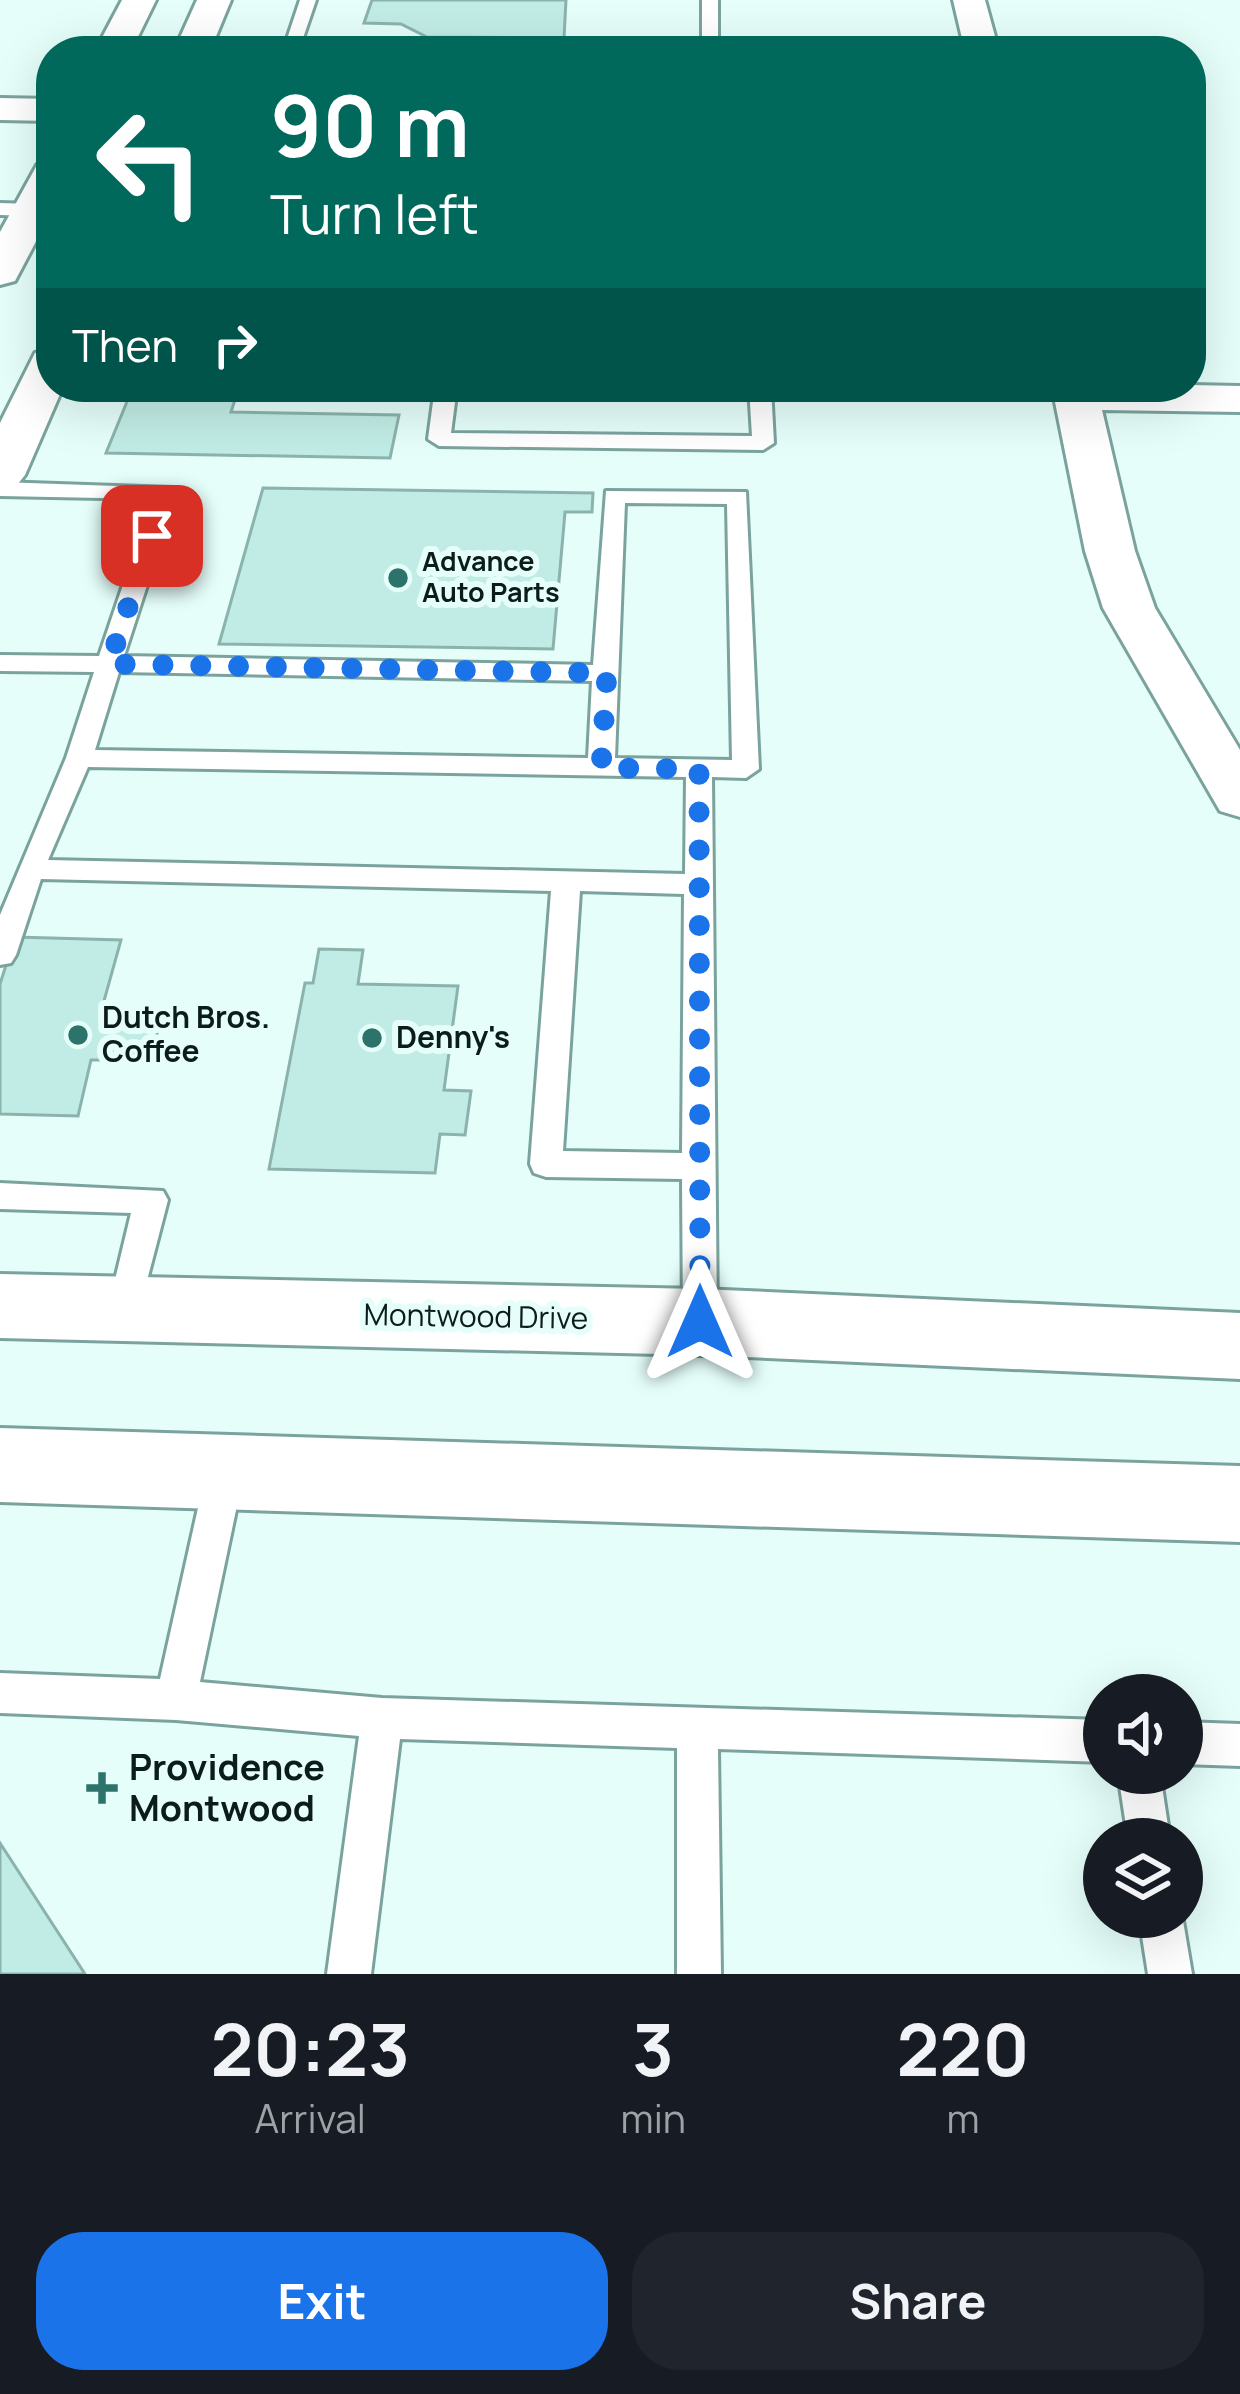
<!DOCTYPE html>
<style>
body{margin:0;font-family:Manrope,sans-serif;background:#20242c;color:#f1f3f6;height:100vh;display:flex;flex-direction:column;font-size:45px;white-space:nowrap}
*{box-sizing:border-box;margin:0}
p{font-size:39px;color:#9ea1a6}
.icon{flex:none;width:66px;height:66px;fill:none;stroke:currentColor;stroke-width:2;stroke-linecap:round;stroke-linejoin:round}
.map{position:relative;height:1974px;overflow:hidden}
.side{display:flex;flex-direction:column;background:#171b24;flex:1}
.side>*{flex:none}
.hud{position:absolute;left:36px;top:36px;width:1170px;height:366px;border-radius:48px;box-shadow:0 12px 48px #0002;background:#00695c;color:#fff;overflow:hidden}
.tools{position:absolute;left:1083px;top:1674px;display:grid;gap:24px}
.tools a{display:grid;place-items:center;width:120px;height:120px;border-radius:50%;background:#171b24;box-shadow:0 12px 48px #0002;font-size:60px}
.pin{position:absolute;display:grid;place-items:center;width:102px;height:102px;color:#fff;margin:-51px;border-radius:24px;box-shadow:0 6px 18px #0006}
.me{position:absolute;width:132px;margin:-66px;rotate:0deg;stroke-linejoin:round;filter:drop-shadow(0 0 9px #0008)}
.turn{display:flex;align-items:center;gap:42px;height:252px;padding:0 36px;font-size:54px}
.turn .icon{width:156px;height:156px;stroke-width:2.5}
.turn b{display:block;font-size:84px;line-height:102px}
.then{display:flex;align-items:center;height:114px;padding:0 36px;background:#0003;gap:24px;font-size:45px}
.eta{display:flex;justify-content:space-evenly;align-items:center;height:204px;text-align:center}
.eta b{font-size:72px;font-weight:700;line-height:84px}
.primary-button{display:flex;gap:24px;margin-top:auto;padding:24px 36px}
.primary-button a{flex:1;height:138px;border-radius:48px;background:#1a73e8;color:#fff;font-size:48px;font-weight:700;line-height:138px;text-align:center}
.primary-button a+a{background:#20242c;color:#f1f3f6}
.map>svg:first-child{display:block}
</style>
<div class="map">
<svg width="1240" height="1974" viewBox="0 0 1240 1974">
<rect width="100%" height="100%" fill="#e5fefa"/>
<g fill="#c1ece5" stroke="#8bb3ad" stroke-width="3">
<polygon points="372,0 566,0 564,38 427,37 401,24 364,23"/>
<polygon points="133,387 239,387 231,412 399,415 390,458 106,453"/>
<polygon points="275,387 405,387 403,395 273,393"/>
<polygon points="263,488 593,493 592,512 565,512 553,649 219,644"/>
<polygon points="15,937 121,940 102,1008 164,1010 150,1060 91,1060 78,1116 0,1114 0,984"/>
<polygon points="319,949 363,950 358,984 458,986 444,1090 471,1091 465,1135 440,1134 435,1173 269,1169 305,983 313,983"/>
<polygon points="0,1843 85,1974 0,1974"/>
</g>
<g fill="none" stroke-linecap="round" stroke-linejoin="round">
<g stroke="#7ba39d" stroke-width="6">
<g id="service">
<polygon points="300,0 316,0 301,44 307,51 290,51 285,45"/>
<rect x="702" y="0" width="16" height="51"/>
<polygon points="0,203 32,204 41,210 32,216 0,215"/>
<polygon points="435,387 457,387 451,433 752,436 749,387 771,387 774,443 763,450 439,446 428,439"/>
<path d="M0,482L174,488L177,493L124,656L593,665L606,491L746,492L759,769L746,778L712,777L717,1322L712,1333L700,1337L688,1333L683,1322L682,1179L546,1177L534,1173L530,1164L551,891L41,879L16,955L11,963L0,965V915L66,758L94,672L0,671V655L99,656L152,499L0,496ZM625,503L727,504L732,760L615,758ZM119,672L592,681L588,758L95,750ZM88,767L686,777L685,874L48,860ZM580,891L684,894L682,1153L563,1151Z"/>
<polygon points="0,1183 163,1191 168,1200 137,1319 125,1324 113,1319 108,1309 131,1213 0,1209"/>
<polygon points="225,1455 238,1460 244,1472 200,1682 382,1698 1104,1720 1104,1762 718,1749 721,1974 677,1974 677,1748 400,1739 371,1974 327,1974 359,1736 176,1720 0,1713 0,1673 160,1679 206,1472 212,1460"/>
<polygon points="1182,1722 1240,1724 1240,1766 1182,1764"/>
<polygon points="1118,1773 1160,1773 1170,1839 1128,1839"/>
<polygon points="1182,1915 1192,1974 1148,1974 1139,1917"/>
</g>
</g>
<g stroke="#7ba39d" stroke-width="6">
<g id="minor">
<polygon points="953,0 985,0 999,51 965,51"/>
<polygon points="1191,385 1240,386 1240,412 1102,410 1135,551 1155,608 1240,750 1240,817 1220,811 1103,608 1085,551 1052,387"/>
</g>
</g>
<g stroke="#7ba39d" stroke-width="6">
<polygon id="tertiary" points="0,98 51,99 51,121 0,120"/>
</g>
<g stroke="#7ba39d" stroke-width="6">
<g id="secondary">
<polygon points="122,0 156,0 131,51 95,51"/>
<polygon points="197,0 231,0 210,51 174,51"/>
<polygon points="51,161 51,213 15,281 0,285 0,232 37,165"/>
<polygon points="51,349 51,387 63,387 25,475 17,485 0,490 0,423 35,353"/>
<polygon points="0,1274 700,1289 1240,1313 1240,1379 700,1355 0,1338"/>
<polygon points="0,1428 1240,1466 1240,1542 0,1502"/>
</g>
</g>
<use href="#service" fill="#fff" fill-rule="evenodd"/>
<use href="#minor" fill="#fff" fill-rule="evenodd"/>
<use href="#tertiary" fill="#fff" fill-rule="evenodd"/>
<use href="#secondary" fill="#fff" fill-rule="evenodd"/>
</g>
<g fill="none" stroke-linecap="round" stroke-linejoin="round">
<polyline stroke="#1a73e8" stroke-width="21" stroke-dasharray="0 37.8" points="152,536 109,664 607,673 601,768 699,769 700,1322"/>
</g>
<g fill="#2b736b" stroke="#e5fefa" stroke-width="4.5">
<circle cx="398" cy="578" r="12"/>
<circle cx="78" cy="1035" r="12"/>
<circle cx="372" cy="1038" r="12"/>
<path d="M96 1770h12v12h12v12h-12v12h-12v-12h-12v-12h12z"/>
</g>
<g text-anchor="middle" stroke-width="12" stroke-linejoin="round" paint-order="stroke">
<g font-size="27" font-weight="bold" fill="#0c1c1a" stroke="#e5fefa" text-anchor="start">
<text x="422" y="571">Advance<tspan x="422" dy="31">Auto Parts</tspan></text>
</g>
<g font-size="30" font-weight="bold" fill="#0c1c1a" stroke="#e5fefa" text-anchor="start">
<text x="102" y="1028">Dutch Bros.<tspan x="102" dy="34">Coffee</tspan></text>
<text x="396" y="1048">Denny's</text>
</g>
<g font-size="30" fill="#0c1c1a" stroke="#e5fefa">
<text transform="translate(476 1317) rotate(1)" y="10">Montwood Drive</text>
</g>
<g font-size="36" font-weight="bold" fill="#0c1c1a" stroke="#e5fefa" text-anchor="start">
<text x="129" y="1780">Providence<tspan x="129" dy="41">Montwood</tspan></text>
</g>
</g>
</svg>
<div class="tools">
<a><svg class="icon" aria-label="sound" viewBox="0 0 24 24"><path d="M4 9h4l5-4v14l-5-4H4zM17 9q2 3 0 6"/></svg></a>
<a><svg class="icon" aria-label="layers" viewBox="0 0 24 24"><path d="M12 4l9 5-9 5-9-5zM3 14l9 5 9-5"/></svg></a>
</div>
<div class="pin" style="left:152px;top:536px;background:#d93025"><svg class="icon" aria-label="arrive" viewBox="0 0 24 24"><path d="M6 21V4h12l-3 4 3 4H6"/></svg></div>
<svg class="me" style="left:700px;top:1322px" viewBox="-20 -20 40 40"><path d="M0-17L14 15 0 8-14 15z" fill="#1a73e8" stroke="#fff" stroke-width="4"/></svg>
<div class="hud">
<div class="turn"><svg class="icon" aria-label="left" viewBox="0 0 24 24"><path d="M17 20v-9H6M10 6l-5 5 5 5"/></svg><div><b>90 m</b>Turn left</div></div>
<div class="then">Then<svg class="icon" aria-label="right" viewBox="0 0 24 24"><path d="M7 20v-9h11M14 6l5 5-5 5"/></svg></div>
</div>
</div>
<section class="side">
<div class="eta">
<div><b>20:23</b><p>Arrival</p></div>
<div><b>3</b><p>min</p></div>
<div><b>220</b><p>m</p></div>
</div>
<div class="primary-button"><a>Exit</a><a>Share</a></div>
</section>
